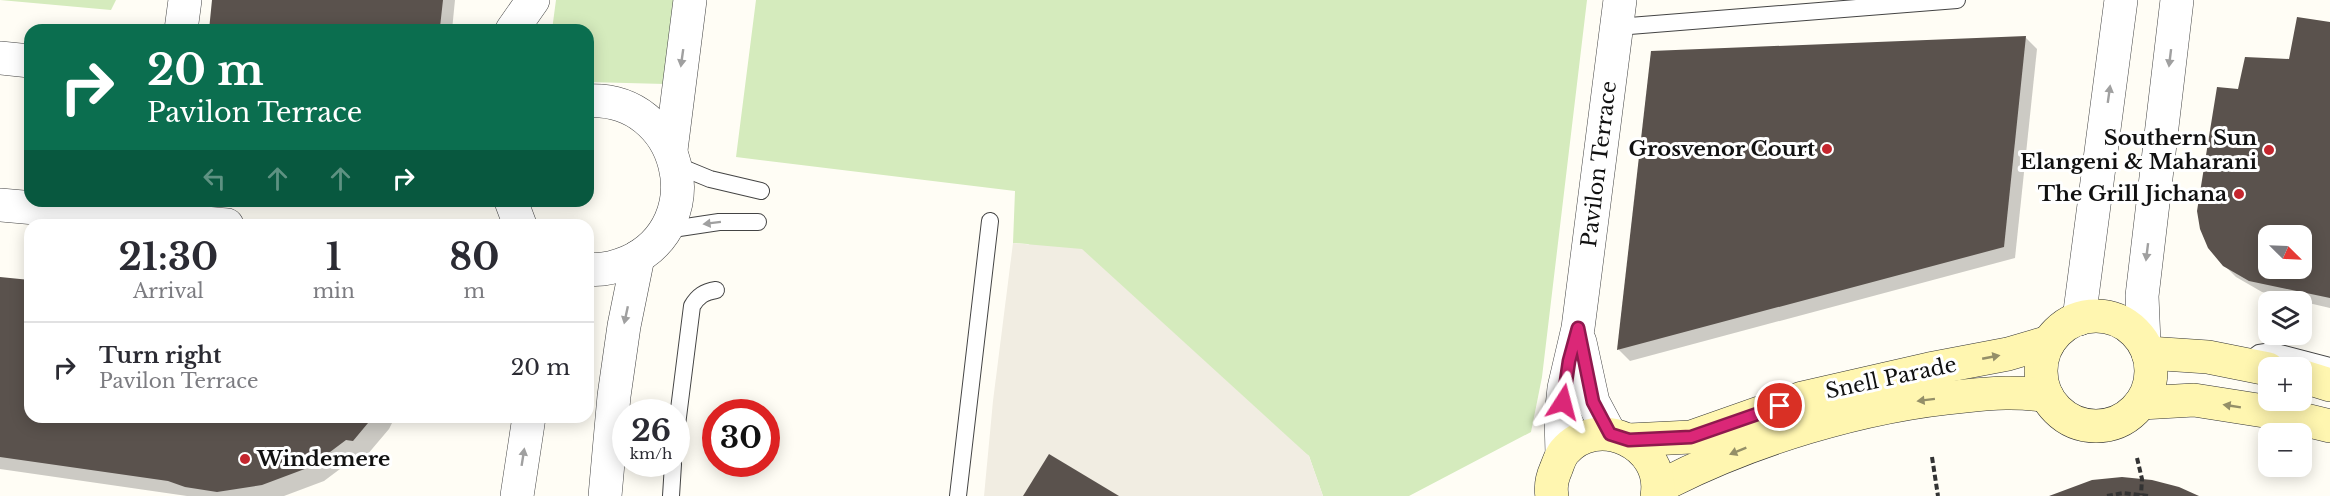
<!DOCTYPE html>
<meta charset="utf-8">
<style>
body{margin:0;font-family:"Libre Baskerville",serif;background:#f7f7f7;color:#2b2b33;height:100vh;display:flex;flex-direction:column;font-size:22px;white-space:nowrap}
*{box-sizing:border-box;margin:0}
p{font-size:20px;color:#7c7c81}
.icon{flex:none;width:33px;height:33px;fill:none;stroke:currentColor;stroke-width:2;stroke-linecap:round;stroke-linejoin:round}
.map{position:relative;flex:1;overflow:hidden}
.panel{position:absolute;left:24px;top:219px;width:570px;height:204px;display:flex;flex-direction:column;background:#fff;border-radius:18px;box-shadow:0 3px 15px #0003}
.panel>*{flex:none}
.guide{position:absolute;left:24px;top:24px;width:570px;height:183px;border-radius:18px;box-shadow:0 3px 15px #0003;background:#0b6e4f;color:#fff;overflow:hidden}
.needle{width:39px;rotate:114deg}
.fabs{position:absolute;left:2258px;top:225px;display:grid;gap:12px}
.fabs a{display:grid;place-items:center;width:54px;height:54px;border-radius:12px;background:#fff;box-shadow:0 3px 15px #0003;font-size:30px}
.speed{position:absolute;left:612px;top:399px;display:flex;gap:12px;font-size:30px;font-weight:700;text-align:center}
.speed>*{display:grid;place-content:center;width:78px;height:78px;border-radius:50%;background:#fff;box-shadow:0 3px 15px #0003;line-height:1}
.speed small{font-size:15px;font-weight:400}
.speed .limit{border:9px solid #d22;background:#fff;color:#111}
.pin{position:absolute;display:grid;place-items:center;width:51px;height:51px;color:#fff;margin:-26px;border:3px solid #fff;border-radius:50%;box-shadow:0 2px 6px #0007}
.me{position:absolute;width:66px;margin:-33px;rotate:9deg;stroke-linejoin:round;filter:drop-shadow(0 0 4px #0008)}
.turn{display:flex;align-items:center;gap:21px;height:126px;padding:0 24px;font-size:27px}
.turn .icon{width:78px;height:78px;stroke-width:2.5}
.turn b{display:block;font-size:42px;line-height:51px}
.lanes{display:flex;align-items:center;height:57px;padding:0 24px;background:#0003;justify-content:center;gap:30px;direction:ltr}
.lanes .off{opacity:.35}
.eta{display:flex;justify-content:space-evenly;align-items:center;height:102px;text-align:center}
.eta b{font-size:36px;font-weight:800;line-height:42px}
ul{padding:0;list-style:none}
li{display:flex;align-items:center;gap:18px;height:90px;padding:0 24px;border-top:2px solid #e1e1e2}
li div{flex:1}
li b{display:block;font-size:22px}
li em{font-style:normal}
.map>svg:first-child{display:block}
</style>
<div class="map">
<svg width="2330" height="496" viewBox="0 0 2330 496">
<rect width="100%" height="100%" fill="#fffdf5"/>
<g fill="#d5ebbd">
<polygon points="0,0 116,0 111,10"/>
<polygon points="556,0 676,0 665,84 588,82 588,30 552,30"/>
<polygon points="756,0 1587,0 1542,377 1531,432 1409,496 1323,496 1309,456 1028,244 1013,243 1015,191 736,157"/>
</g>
<polygon fill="#f1ede2" points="1013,243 1082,249 1309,456 1323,496 984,496 993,401"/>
<g fill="#0003" fill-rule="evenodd">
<polygon points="213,0 455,0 452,30 210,30"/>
<path d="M2330,23V308L2262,292L2236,277L2224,265L2240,90L2290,61ZM2268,236H2301V268H2268Z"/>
<polygon points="2025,37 2037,49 2015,258 1630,361 1619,350 1653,53"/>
<polygon points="0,278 30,282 30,417 395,417 389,429 367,455 360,454 324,481 284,496 187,496 0,469"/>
</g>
<g fill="#5a524d" fill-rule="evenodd">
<polygon points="212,0 443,0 440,27 442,28 440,30 209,30"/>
<path d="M2297,17L2330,22V298L2249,281L2223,266L2208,248L2200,229L2197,211L2217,87L2238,89L2245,57L2289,59ZM2268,236H2301V268H2268Z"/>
<polygon points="2026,36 2004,247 1617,350 1651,51"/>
<polygon points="0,277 30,280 30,417 373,417 353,441 346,440 310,467 262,485 217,492 185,487 168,481 0,457"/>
<polygon points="1049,454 1119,496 1023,496"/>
<polygon points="2122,477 2152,480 2179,487 2199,496 2049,496 2092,480"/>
</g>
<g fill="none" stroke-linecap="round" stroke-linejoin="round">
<g stroke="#444" stroke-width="18">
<g id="service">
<polyline points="1617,27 1957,0"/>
<polyline points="676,165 710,179 761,191"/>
<polyline points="666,230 719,222 758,222"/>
<polyline points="2248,361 2259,353 2272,351 2330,366"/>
<path d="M676,433L692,306C698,296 704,292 716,290"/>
<polyline points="671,496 673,464"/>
<polyline points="958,496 990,221"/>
</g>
</g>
<g stroke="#444" stroke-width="34">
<g id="minor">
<polyline points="181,30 185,0"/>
<polyline points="2079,319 2121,0"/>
<polyline points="1580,342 1593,402 1610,434"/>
<polyline points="2144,343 2142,296 2177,0"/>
<polyline points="1562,454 1561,417 1564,388 1578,328 1620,0"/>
</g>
</g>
<g stroke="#444" stroke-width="34">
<g id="tertiary">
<polyline points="512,30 533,0"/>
<polyline points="0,58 30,61"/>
<path d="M588,101C681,96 713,223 628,262C616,267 602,271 588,269"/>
<polyline points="671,150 690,0"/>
<polyline points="511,201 520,225"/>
<polyline points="0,205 227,225"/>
<polyline points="517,496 529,417"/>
<polyline points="605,496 614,396 624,326 638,257"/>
</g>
</g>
<g stroke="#333" stroke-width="34">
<g id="secondary">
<circle cx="2096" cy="371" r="55"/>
<polyline points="2148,353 2208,357 2268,369"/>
<polyline points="2301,376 2330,385"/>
<polyline points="2141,403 2194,400 2277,413 2330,426"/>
<polyline points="1629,440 1691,437 1802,398 1929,369 2008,354 2049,342"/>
<path d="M1659,487C1749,440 1863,405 1965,396C1993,393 2018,391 2047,396"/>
<path d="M1552,496C1550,486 1552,478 1556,469C1558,464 1560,457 1564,452C1597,412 1666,444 1657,496"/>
</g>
</g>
<g stroke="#333" stroke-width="4" stroke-dasharray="6 3" stroke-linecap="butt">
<polyline points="1932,457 1938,496"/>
<polyline points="2137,458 2142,479 2141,495"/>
<polyline points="2107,496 2123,493 2148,496"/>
</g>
<use href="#service" stroke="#fff" stroke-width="16"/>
<use href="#minor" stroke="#fff" stroke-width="33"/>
<use href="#tertiary" stroke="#fff" stroke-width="33"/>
<use href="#secondary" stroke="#fff6b0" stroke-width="33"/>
</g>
<defs><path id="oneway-solid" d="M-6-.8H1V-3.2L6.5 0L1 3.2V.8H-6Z" transform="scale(1.5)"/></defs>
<g fill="#a0a0a0">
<use href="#oneway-solid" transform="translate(682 58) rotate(98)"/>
<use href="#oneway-solid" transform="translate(2170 58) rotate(97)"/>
<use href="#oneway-solid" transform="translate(2109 94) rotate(-82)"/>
<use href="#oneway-solid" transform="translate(712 223) rotate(173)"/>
<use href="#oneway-solid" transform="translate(2147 252) rotate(97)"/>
<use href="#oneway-solid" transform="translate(626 315) rotate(102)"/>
<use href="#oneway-solid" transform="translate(523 457) rotate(-81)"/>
</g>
<g fill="#948f68">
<use href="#oneway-solid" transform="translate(1991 357) rotate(-11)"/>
<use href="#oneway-solid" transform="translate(1926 400) rotate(173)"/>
<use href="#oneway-solid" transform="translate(2232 406) rotate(-171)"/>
<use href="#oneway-solid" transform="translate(1738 451) rotate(158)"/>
</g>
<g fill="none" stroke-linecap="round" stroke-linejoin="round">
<g stroke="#8e194d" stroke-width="15">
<polyline id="route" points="1563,402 1569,361 1578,328 1593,402 1610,434 1629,440 1691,437 1780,406"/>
</g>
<use href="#route" stroke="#db2777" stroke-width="10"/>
</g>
<g fill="#c4262e" stroke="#fff" stroke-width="2">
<circle cx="1827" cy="149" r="6"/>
<circle cx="2269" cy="150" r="6"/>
<circle cx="2239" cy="194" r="6"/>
<circle cx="245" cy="459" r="6"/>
</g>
<g text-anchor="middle" stroke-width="6" stroke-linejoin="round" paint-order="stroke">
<g font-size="21" font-weight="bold" fill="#111" stroke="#fff" text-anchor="end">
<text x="2257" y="145">Southern Sun<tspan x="2257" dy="24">Elangeni &amp; Maharani</tspan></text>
<text x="1815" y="156">Grosvenor Court</text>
<text x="2227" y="201">The Grill Jichana</text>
<text x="257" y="466" text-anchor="start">Windemere</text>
</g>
<g font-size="21" fill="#111" stroke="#fff">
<text transform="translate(1599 164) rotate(-83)" y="7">Pavilon Terrace</text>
<text transform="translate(1891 378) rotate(-12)" y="7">Snell Parade</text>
</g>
</g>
</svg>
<div class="fabs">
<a><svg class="needle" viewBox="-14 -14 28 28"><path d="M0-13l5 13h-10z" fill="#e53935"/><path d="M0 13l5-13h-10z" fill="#7c7c81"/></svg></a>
<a><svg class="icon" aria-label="layers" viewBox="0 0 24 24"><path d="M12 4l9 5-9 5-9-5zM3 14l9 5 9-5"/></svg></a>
<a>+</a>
<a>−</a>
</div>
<div class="speed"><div>26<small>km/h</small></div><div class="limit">30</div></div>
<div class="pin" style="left:1780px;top:406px;background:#d93025"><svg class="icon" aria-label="arrive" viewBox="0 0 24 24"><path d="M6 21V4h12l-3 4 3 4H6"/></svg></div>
<svg class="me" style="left:1563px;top:402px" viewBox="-20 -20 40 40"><path d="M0-17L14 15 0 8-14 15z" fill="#db2777" stroke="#fff" stroke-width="4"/></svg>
<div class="guide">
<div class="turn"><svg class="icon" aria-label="right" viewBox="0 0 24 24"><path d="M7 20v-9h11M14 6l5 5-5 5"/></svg><div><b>20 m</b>Pavilon Terrace</div></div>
<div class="lanes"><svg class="icon off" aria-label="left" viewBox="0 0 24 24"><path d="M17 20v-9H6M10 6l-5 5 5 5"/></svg><svg class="icon off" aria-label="ahead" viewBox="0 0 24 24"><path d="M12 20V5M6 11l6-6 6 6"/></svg><svg class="icon off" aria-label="ahead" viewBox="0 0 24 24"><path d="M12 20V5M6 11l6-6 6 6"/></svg><svg class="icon" aria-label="right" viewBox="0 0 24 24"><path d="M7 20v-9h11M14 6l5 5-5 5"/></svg></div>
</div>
<section class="panel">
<div class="eta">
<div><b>21:30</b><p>Arrival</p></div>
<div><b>1</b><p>min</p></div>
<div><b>80</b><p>m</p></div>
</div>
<ul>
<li><svg class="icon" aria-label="right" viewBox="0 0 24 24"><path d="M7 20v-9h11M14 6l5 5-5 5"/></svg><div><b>Turn right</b><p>Pavilon Terrace</p></div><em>20 m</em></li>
</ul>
</section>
</div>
